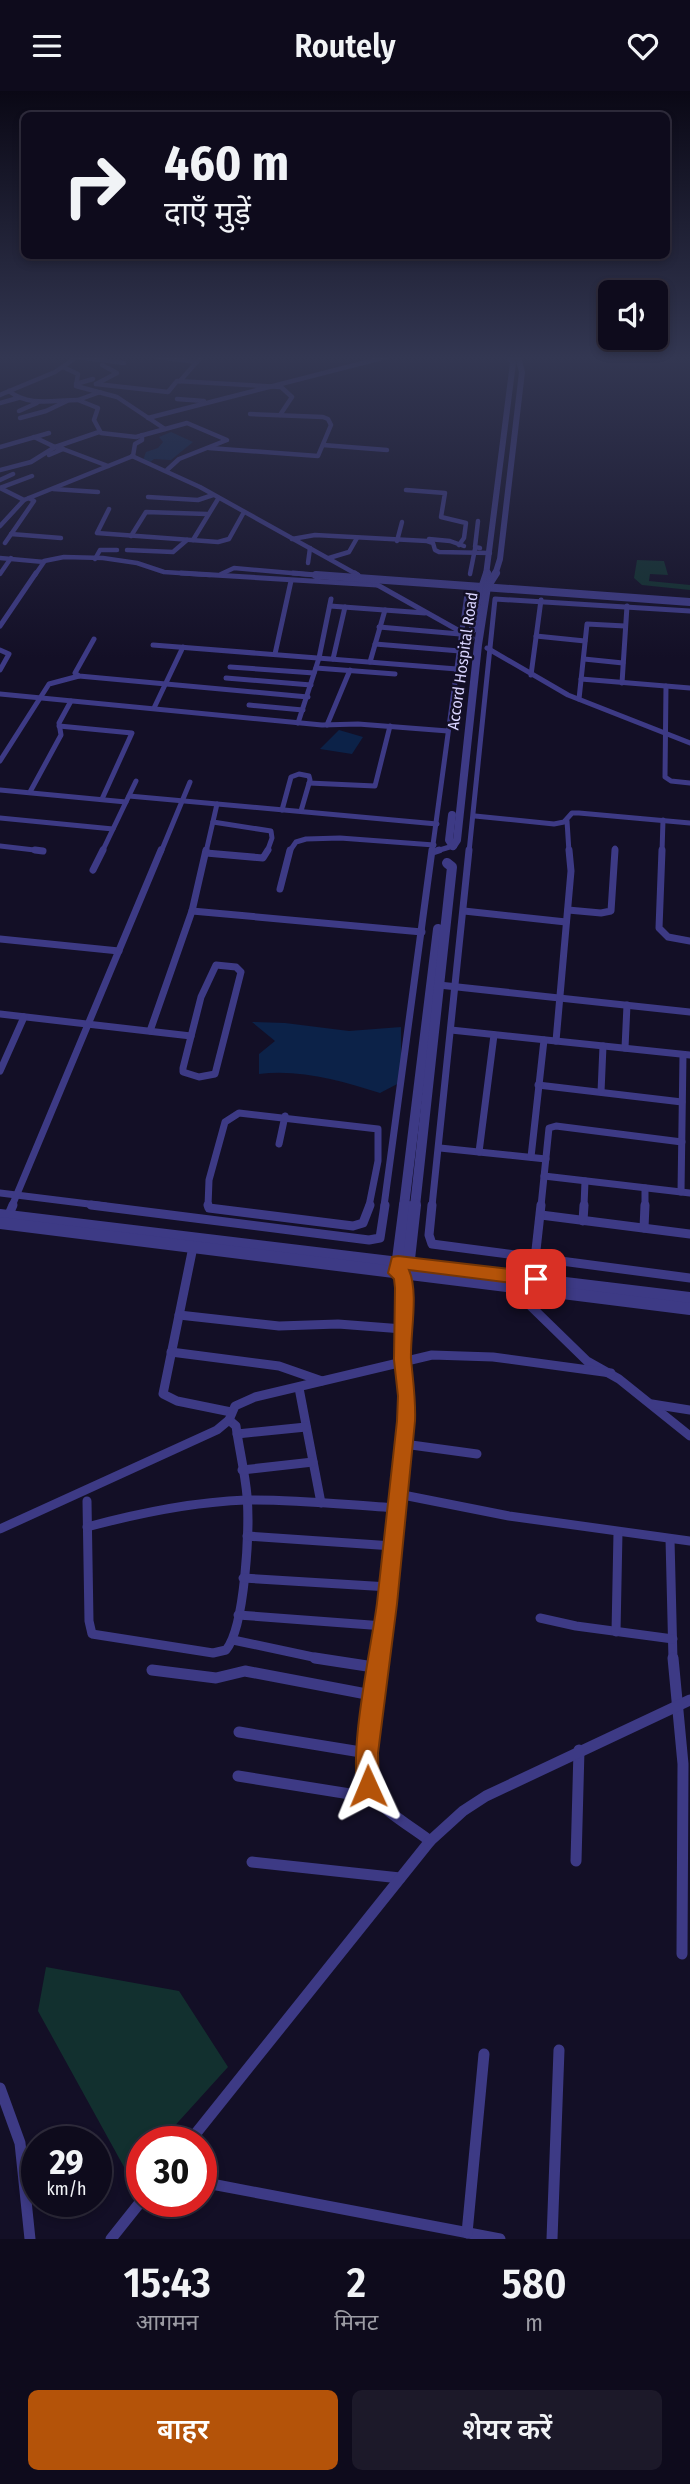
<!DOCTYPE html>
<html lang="hi">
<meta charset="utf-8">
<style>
body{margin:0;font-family:"Fira Sans Condensed","Noto Sans Devanagari",sans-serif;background:#1c1929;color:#f1f3f6;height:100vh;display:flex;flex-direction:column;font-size:26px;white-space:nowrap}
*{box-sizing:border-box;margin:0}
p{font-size:23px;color:#9b9ba3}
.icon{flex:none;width:38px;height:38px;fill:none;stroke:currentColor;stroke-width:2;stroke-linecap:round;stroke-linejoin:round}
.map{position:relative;height:2148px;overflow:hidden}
.details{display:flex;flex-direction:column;background:#0e0b1c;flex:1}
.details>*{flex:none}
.banner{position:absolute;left:21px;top:21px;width:649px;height:147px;border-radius:10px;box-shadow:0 4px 10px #0003,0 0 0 2px #2e2b3b;background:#0e0b1c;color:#f1f3f6;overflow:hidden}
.fabs{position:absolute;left:598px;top:189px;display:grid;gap:14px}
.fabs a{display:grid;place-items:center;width:70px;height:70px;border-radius:10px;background:#0e0b1c;box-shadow:0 4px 10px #0003,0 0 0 2px #2e2b3b;font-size:35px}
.speed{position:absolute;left:21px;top:2035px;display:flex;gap:14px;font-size:35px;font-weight:700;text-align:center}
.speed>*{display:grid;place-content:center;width:91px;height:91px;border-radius:50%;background:#0e0b1c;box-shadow:0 4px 10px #0003,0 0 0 2px #2e2b3b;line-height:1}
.speed small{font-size:18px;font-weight:400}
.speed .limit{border:10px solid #d22;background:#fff;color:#111}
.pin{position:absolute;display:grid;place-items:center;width:60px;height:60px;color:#fff;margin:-30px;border-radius:14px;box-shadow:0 4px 10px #0006}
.me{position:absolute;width:77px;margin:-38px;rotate:359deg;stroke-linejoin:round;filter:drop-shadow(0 0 5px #0008)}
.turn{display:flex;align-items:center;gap:24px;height:147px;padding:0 28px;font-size:32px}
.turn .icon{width:91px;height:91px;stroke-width:2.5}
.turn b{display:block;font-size:49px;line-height:60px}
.eta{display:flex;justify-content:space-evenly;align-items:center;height:119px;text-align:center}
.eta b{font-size:42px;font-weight:600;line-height:49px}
.primary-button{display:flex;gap:14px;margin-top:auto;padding:14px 28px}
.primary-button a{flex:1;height:80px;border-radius:10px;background:#b45309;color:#fff;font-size:28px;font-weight:600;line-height:80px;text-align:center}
.primary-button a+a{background:#1c1929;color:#f1f3f6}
header{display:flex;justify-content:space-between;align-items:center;height:91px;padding:0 28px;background:#0e0b1c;font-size:32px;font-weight:600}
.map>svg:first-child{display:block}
</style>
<header><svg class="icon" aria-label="menu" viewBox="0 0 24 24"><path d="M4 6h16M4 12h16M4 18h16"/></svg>Routely<svg class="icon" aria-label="heart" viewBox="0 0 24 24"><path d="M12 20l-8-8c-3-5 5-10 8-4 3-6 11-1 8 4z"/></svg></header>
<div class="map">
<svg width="690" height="2148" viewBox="0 0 690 2148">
<rect width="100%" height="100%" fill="#130f26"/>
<g fill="#12302f">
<polygon points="637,469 664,470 668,484 650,483 649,490 690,494 690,499 642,494 634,487"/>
<polygon points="46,1876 179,1900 228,1976 160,2051 142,2051 142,2071 129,2085 38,1920"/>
</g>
<g fill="#0c2248">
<polygon points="171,341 193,351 171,369 154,368 149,372 143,369 146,361 158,357 163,351 159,346"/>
<polygon points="339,639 363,646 352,663 320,658"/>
<path d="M252,931L285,932L349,940L401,936V991L380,1002C341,990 301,978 259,983V963L275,950Z"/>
</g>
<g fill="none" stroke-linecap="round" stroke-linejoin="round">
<g stroke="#3d3a85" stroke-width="4.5">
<polyline points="158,266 197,271"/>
<polyline points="63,276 78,283 76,295 117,306 165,338"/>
<polyline points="180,290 201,266"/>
<polyline points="76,293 93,288"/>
<polyline points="96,293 168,301 177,290 281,296 292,306 280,324"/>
<polyline points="96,293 117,282 102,274"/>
<path d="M9,300C29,316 53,309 78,309"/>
<polyline points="100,301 78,309 98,317 94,329 101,342 136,346 187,332 227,349 179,368 167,379"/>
<polyline points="0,304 55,281 77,266 124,272"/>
<polyline points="177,308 204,310"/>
<polyline points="0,312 18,307"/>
<polyline points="19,320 37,312"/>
<polyline points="20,327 46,320 67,310"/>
<polyline points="148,327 386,266"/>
<polyline points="323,354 387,359"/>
<polyline points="0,356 49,342"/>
<polyline points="209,357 318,365 331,334 328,328 323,326 250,323"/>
<polyline points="63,358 108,375"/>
<polyline points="49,364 63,358 55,356 99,341"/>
<polyline points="132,365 200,396 358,484"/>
<polyline points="0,379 31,371 55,356 34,346"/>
<polyline points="0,389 13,383"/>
<polyline points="0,397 24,409 0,435"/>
<polyline points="0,397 32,385"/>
<polyline points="53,398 98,401"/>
<polyline points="406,399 445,402 441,426 466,432 464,447 459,454"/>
<polyline points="148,406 198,409 213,404"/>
<polyline points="24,409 133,365 135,353 142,349 142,344"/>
<polyline points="109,418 97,442 218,451 229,448 244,421"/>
<polyline points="478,430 475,456 480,457"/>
<polyline points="11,443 61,447"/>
<polyline points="131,445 146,421 207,423"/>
<polyline points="292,448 315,444 427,450 433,452 435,459 439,461 490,462"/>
<polyline points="429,448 450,450 464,455"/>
<polyline points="193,449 218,408"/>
<polyline points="397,450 402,431"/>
<polyline points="5,452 34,410 29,407"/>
<polyline points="127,459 173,461 187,449"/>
<polyline points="0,467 44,471 35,484"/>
<polyline points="329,467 349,461 357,447"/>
<polyline points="95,468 100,459 117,459"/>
<polyline points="44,470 64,466 103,467 137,472 164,481 210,484"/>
<polyline points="308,472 310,457"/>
<polyline points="0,483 11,467"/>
<polyline points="221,483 234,477 314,484"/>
<polyline points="470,483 475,458"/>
</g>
<g stroke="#3d3a85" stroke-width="5">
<polyline points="181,482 377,494"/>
<polyline points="293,482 316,484"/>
<polyline points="355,482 358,484"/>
<polyline points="374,492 472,547"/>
<polyline points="330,515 425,522"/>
<polyline points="0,535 36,482"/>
<polyline points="379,536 460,543"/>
<polyline points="536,545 585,550"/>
<polyline points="94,548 75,582 79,585 308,606"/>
<polyline points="375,553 460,560"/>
<polyline points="153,554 457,578"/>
<polyline points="487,557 568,604 690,652"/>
<polyline points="0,559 9,563 0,579"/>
<polyline points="275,563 291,490"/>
<polyline points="333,568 345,516"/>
<polyline points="584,568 623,572"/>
<polyline points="370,571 385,519"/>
<polyline points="230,576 314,582"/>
<polyline points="316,577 395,583"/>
<polyline points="531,584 541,509"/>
<polyline points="226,587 311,594"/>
<polyline points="581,588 690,597"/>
<polyline points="622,592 627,515"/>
<polyline points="666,595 665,686 671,690 690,692"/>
<polyline points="0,603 322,634 358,633 448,640"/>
<polyline points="579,608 587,533 625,535"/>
<polyline points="249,614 303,619"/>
<polyline points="154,617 183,556"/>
<polyline points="298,632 319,567 331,508"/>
<polyline points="327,634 350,579"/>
<polyline points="59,635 132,642 102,708"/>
<polyline points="0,670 49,593 79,585"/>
<polyline points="309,692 375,695 390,635"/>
<polyline points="0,699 126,711"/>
<polyline points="30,701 61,644 59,632 71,610"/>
<polyline points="129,705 437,733"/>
<polyline points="282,719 291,686 299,683 309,685 310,689 301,720"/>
<polyline points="475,725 554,733 564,731 572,722 579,722 690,732"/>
<polyline points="0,727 113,738"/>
<polyline points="567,730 569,761"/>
<polyline points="213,731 271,740 272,747 267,761"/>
<polyline points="0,755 43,760"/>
<polyline points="102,761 136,690"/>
<polyline points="161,761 190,691"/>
<polyline points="206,761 217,713"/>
<polyline points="289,761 296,751 306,748 340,747 434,754"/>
<polyline points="432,761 467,503"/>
<polyline points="433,761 453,755"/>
<polyline points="469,761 495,508 690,520"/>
<polyline points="615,761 615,757"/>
<polyline points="662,761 663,729"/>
</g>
<g stroke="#3d3a85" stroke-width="7">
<polyline points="35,759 43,760"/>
<polyline points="662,759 659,837 668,846 690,850"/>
<polyline points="433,761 439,759"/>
<polyline points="206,762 263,767 268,759"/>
<polyline points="93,779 103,759"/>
<polyline points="280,798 290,759"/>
<polyline points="568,819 601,822 611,820 615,759"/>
<polyline points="192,820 422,841"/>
<polyline points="464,820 566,831"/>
<polyline points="0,848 119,860"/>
<polygon points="216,874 236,876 241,881 215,983 199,986 183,981 183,977 201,906"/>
<polyline points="439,894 690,921"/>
<polyline points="0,923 191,945"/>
<polyline points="451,939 690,964"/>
<polyline points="150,940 192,820 206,759"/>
<polyline points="556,950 571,780 569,759"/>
<polyline points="625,957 627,914"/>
<polyline points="0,980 24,926"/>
<polyline points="538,994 682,1011"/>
<polyline points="601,1001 603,955"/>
<polyline points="279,1053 285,1025"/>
<polyline points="440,1057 546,1068"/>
<polyline points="479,1061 494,944"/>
<polyline points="531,1066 544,949"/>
<polyline points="544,1085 690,1102"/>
<polyline points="681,1101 683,964"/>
<polyline points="0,1102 105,1115"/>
<polyline points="12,1115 161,759"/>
<polyline points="208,1115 209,1089 225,1031 239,1022 378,1038 378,1070 369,1115"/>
<polyline points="384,1115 432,759"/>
<polyline points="432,1115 469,759"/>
<polyline points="541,1115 549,1037 556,1035 682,1051"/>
<polyline points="584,1115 585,1090"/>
<polyline points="645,1115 645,1097"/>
</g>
<g stroke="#3d3a85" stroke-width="9">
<polyline points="91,1114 369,1149 380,1147 385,1114"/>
<polyline points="208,1114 209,1117 353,1135 363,1132 370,1114"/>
<polyline points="432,1114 429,1144 432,1153 690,1187"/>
<polyline points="541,1124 690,1143"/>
<polyline points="7,1128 13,1114"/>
<polyline points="583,1130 584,1114"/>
<polyline points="644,1137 645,1114"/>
<polyline points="193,1156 163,1303 177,1310 231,1321"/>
<polyline points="535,1168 541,1114"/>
<polyline points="511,1196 587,1270 619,1288 690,1345"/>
<polyline points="179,1224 279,1235 338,1233 403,1238"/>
<polyline points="171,1261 279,1275 322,1290"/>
<polyline points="299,1297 321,1412"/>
<polyline points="652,1313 690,1319"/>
<polyline points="237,1343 306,1336"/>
<polyline points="404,1353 477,1363"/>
<polyline points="242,1379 313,1371"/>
<polyline points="398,1403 509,1425 690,1450"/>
<path d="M87,1410L89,1530L92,1543L213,1562L226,1559C245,1536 250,1437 247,1405C245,1381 239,1358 236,1335L229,1329"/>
<path d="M87,1436C139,1422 192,1411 246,1409C296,1408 347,1414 397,1417"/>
<polyline points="0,1438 217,1339 229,1329 235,1315 255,1306 432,1264 493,1266 611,1282"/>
<polyline points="247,1445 393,1455"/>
<polyline points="670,1448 673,1569"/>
<polyline points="243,1487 389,1496"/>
<polyline points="238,1524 384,1535"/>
<polyline points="540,1527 576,1535 673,1548"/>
<polyline points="616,1541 618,1441"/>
<polyline points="233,1549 327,1569"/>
<polyline points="381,1569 406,1330 402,1183"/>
</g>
<g stroke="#3d3a85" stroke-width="11">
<polyline points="315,1567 380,1577"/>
<path d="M381,1567C378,1600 356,1680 375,1706C385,1721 415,1738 430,1750"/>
<polyline points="673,1567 683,1673 682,1863"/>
<polyline points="152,1579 216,1587 245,1580 377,1605"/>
<polyline points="239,1641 367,1662"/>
<polyline points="238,1685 375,1707"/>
<polyline points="576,1770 579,1659"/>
<polyline points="252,1771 400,1787"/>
<polyline points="0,1997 20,2052 30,2148"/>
<polyline points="189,2051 430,1750 463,1720 486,1705 690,1609"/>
<polyline points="201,2091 500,2148"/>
<polyline points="467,2142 484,1963"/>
<polyline points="111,2148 142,2109"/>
<polyline points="552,2148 559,1959"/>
</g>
<g stroke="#3d3a85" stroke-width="6">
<polyline points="486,484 513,272 510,266"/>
<polyline points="495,484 500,468 522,281 518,266"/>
</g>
<g stroke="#3d3a85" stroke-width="8">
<polyline points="316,484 690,511"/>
<polyline points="473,538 477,512 487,482"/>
<polyline points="452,724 449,749 453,755"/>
<polyline points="453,755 457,749 478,554 487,496 496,482"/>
</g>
<g stroke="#3d3a85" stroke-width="10">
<polyline points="404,1115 438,838"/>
<polyline points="415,1115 452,776 447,772"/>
</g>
<g stroke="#3d3a85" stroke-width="12">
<polyline points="0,1124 690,1207"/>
<polyline points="0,1132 690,1218"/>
<polyline points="397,1176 405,1114"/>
<polyline points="408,1177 415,1114"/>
</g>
</g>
<linearGradient id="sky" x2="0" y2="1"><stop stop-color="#0a0815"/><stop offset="0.47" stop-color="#333752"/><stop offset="1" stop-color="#333752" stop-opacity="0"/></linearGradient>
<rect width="690" height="567" fill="url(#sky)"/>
<path fill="#b45309" stroke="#753606" stroke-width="2" d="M398,1165L536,1181L542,1183L545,1188L542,1193L536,1195L409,1179C419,1202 410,1243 411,1268C413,1290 416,1309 415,1330L397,1513L378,1662L379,1695L376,1703L368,1706L360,1703C346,1669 372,1553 377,1512C384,1451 390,1391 397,1330L398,1305L394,1269L395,1197L394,1188L388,1182L392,1166Z"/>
<g text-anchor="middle" stroke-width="5" stroke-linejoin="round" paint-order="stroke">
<g font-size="16" fill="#d9d4ff" stroke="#130f26">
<text transform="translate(462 570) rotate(-82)" y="6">Accord Hospital Road</text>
</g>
</g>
</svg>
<div class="fabs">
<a><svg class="icon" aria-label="sound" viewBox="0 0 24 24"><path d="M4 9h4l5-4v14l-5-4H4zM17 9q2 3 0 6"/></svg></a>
</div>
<div class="speed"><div>29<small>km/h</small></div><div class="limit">30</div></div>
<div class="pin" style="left:536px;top:1188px;background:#d93025"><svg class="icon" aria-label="arrive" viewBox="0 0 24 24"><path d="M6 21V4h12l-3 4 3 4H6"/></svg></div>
<svg class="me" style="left:368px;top:1695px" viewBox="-20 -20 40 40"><path d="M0-17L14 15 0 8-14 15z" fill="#b45309" stroke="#fff" stroke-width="4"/></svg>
<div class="banner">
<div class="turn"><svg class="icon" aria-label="right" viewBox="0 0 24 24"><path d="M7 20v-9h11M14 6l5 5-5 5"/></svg><div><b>460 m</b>दाएँ मुड़ें</div></div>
</div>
</div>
<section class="details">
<div class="eta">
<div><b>15:43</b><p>आगमन</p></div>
<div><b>2</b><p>मिनट</p></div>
<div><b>580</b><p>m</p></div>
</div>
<div class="primary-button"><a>बाहर</a><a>शेयर करें</a></div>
</section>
